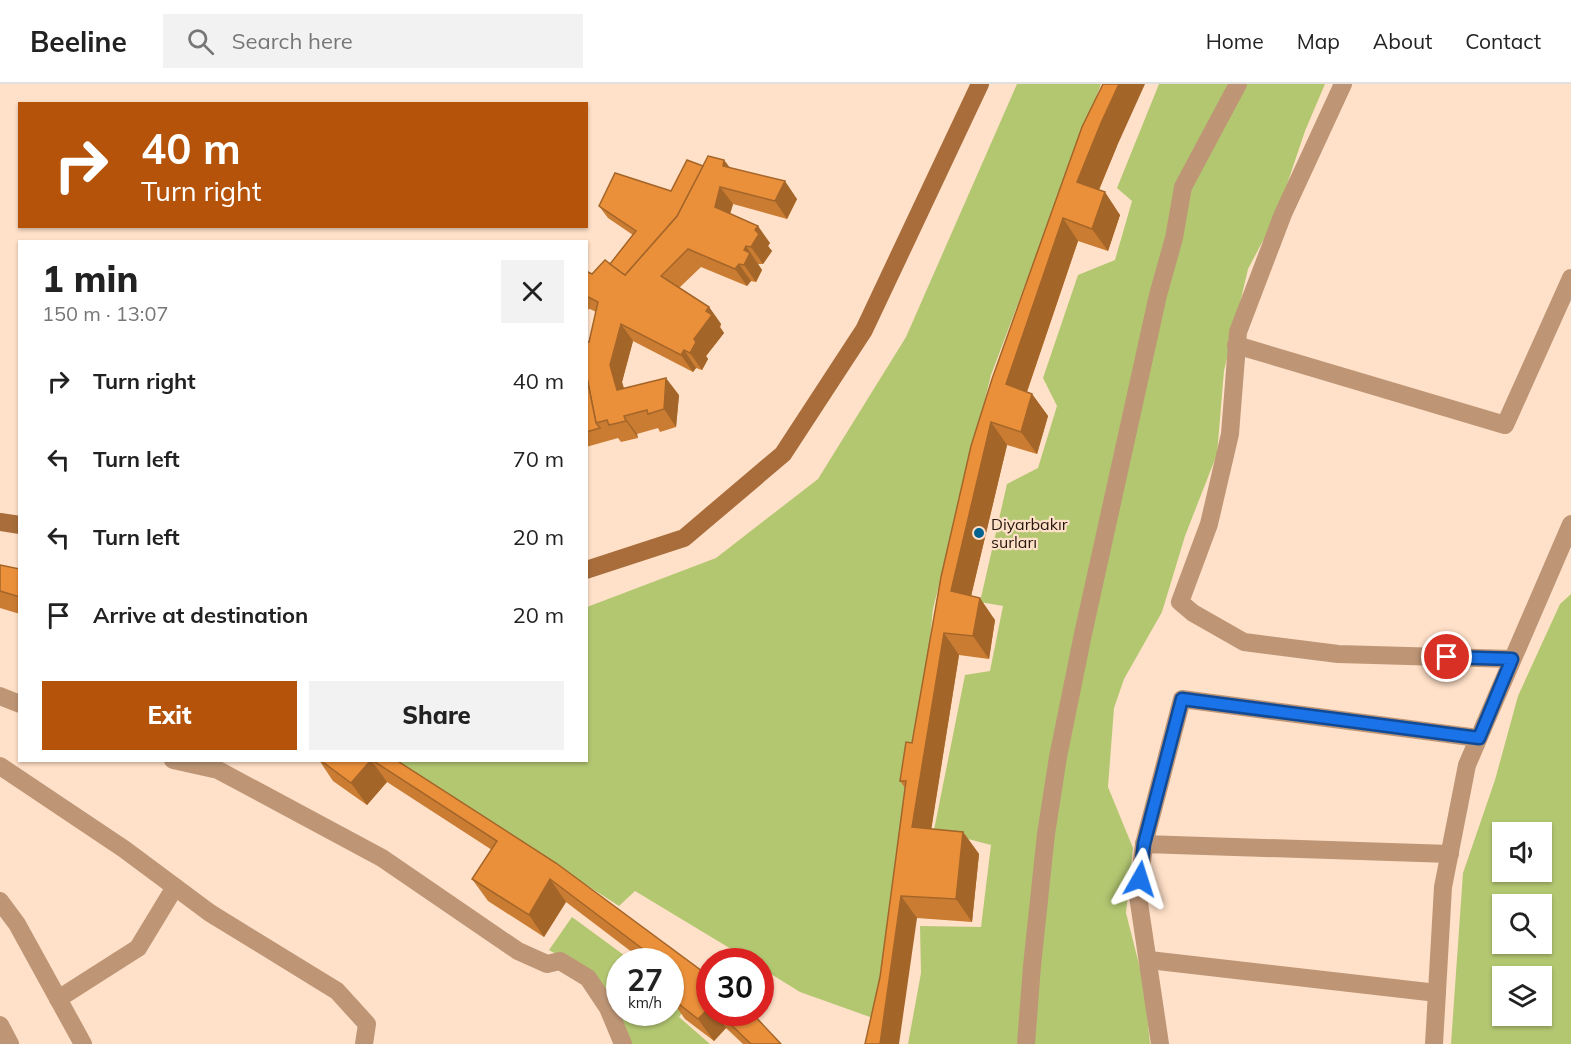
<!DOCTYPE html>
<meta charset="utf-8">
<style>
body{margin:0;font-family:Mulish,sans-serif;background:#f2f2f2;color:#222;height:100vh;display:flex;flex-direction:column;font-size:22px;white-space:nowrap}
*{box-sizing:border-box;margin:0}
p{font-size:20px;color:#767676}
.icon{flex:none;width:33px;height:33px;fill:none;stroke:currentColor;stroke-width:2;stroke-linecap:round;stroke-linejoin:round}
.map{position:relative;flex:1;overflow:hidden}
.panel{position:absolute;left:18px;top:156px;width:570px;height:522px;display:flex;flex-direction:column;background:#fff;border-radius:0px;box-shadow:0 2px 4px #0004}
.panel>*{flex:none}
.hud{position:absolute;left:18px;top:18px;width:570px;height:126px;border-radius:0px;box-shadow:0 2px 4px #0004;background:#b45309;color:#fff;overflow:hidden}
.fabs{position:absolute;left:1492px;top:738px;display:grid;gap:12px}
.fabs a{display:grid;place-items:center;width:60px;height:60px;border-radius:0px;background:#fff;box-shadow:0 2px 4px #0004;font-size:30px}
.speed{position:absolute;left:606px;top:864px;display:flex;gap:12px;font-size:30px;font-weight:700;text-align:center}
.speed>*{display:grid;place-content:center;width:78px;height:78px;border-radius:50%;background:#fff;box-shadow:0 2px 4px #0004;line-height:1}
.speed small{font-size:15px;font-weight:400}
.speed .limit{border:9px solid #d22;background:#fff;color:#111}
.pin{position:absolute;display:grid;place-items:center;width:51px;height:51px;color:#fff;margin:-26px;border:3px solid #fff;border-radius:50%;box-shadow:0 2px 6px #0007}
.me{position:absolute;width:66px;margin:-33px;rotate:6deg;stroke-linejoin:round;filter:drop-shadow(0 0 4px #0008)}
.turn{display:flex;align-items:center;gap:21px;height:126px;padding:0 24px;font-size:27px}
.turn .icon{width:78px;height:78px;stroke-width:2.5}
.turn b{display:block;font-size:42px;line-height:51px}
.round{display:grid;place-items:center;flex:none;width:63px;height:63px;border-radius:0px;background:#f2f2f2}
.overview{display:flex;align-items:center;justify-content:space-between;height:102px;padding:0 24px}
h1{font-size:36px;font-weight:800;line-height:45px}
.button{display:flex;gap:12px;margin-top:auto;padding:12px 24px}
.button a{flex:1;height:69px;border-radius:0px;background:#b45309;color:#fff;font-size:24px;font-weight:800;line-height:69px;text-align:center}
.button a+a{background:#f2f2f2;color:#222}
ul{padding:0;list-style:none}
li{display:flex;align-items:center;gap:18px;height:78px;padding:0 24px}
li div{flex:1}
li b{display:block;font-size:22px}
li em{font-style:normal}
header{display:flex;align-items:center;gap:36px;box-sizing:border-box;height:84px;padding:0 30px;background:#fff;border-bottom:2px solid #e0e0e0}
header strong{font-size:28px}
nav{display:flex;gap:33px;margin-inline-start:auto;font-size:21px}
.search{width:420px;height:54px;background:#f2f2f2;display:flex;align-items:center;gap:15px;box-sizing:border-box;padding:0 21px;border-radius:0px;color:#767676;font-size:22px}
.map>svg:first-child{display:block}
</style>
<header>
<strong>Beeline</strong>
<div class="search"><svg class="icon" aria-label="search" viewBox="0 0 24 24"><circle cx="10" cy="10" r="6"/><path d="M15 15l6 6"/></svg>Search here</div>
<nav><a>Home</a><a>Map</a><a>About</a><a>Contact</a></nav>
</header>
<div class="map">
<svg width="1571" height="960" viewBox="0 0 1571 960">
<rect width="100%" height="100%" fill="#ffe0c8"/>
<g fill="#b3c771" fill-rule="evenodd">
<polygon points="1017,0 1101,0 991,291 933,525 896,874 884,938 800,908 761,884 760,878 751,877 635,807 619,822 394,677 586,676 587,523 716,474 818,395 906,253"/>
<polygon points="1159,0 1325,0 1305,47 1277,130 1248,185 1224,287 1217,370 1185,452 1162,528 1124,595 1114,624 1108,703 1133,764 1126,829 1144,900 1150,960 908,960 921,889 920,842 981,843 991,761 934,746 965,591 990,587 1003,522 980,518 1007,400 1038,384 1057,322 1043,294 1078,191 1115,176 1132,117 1117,104"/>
<path d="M1571,510V960H1451L1463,789L1495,696L1518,612L1560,520ZM1503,748H1542V788H1503ZM1503,820H1542V860H1503ZM1503,892H1542V932H1503Z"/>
<polygon points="572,833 632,877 620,878 620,928 670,928 671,906 689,920 679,933 710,960 626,960 586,887 549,866"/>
</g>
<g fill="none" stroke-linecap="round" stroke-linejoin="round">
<g stroke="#be9676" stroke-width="18">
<polyline points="1343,0 1283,130 1238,248 1230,350 1209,440 1180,518 1193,529 1244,558 1338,570 1512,575"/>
<polyline points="1236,261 1505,341 1571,194"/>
<polyline points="0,612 20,620"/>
<polyline points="173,676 218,686 382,774 518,867 547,880 560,877 588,894 608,924 623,960"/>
<polyline points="0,682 124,765 210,829 337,907 367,940 364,960"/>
<polyline points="1144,760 1182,615 1478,654"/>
<polyline points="0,817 17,840 83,960"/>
<polyline points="1149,876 1437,909"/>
<polyline points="58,915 138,864 175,803"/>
<polyline points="0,941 10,960"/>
<polyline points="1026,960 1032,882 1046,750 1058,673 1083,550 1158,211 1174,154 1183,103 1238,0"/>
<polyline points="1160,960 1138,812 1144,760 1450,770"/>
<polyline points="1434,960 1443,803 1467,681 1571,440"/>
</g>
<g stroke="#a86d3b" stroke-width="18">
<polyline points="0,438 20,441"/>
<polyline points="586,486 684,454 783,370 864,246 980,0"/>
</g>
</g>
<g fill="#ca7c32">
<polygon points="1082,43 1117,62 1099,106 1120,131 1108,167 1078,157 1027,308 1032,310 1048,332 1037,370 1007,361 971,512 995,536 989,575 959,571 931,745 963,748 979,770 972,838 917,834 880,893 905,704 900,697 912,659 941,493"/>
<polygon points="724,76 730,84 797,115 787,135 733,120 730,130 770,159 768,162 772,167 763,180 758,180 762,186 756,198 751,197 747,202 701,183 679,204 709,223 721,240 720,243 724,249 706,272 708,275 702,286 696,284 693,288 633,257 622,298 624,304 679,311 676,343 660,348 658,344 637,350 638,354 621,358 618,354 586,363 586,257 589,258 596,228 590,225 586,226 586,187 592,190 610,180 633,151 608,134 599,122 671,107 703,82"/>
<polygon points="0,481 20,485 20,530 0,524"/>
<polygon points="319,676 396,676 710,893 710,928 751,928 781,960 743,960 726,944 714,957 685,935 670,914 670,911 677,901 670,896 670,878 645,878 566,818 544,853 488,817 472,795 492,766 387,698 367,721 333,697"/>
</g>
<g fill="#a46529">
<polygon points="1119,0 1145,0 1117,62 1093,120 1077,98 1101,39"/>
<polygon points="724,76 737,93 723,82"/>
<polygon points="785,97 797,115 787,135 775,117"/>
<polygon points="720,103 733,120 727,140 715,123"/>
<polygon points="1105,108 1120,131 1108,167 1092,145"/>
<polygon points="1063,134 1078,157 1022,322 1006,300"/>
<polygon points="758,142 770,159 768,162 772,167 763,180 751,163 755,146"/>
<polygon points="746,162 762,186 756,198 744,181 744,166"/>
<polygon points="739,180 751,197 747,202 735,185"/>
<polygon points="709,223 721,240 720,243 724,249 706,272 708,275 702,286 690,269 694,255"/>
<polygon points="621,240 633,257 622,298 629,324 617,306 610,281"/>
<polygon points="684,266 696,284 693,288 681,271"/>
<polygon points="666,294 679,311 676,343 664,325"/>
<polygon points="1032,310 1048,332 1037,370 1021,348"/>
<polygon points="624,332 637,350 638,354 626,337"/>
<polygon points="991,338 1007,361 967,529 951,507"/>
<polygon points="980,514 995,536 989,575 973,552"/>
<polygon points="944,549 959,571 928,766 912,743"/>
<polygon points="371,676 387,698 367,721 351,699"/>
<polygon points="963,748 979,770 972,838 956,815"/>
<polygon points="550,795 566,818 544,853 529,831"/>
<polygon points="901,812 917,834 899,960 880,960"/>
<polygon points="710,923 710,928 715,928 726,944 714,957 698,935"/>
</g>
<g fill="#eb903a" stroke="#a46529" stroke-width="1.5">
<polygon points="1103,0 1119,0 1101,39 1077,98 1105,108 1092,145 1063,134 1006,300 1032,310 1021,348 991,338 951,507 980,514 973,552 944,549 912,743 963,748 956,815 901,812 880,960 865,960 880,893 906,697 900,697 906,658 912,659 941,493 971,362 992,295 1082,43"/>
<polygon points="708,72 724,76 723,82 785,97 775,117 720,103 715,123 758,142 755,146 759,150 751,163 746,162 744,166 750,169 744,181 739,180 735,185 688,165 661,192 709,223 706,227 712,231 694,255 696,258 690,269 684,266 681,271 621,240 610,281 617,306 666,294 664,325 648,330 647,326 624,332 626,337 609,341 607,336 596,339 586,289 586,257 589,258 598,218 586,212 586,187 592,190 605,176 625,191 677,132"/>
<polygon points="687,76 703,82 677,132 625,191 610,180 636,147 599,122 615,89 671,107"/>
<polygon points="586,289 596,339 600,344 586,348"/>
<polygon points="0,481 20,485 20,513 0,507"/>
<polygon points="320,676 371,676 351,699"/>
<polygon points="372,676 396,676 556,779 710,893 710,923 698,935 670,913 670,911 682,894 670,886 670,878 660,878 550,795 529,831 472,795 497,757"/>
<polygon points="718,928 751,928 781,960 751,960"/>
</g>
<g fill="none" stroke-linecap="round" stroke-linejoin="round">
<g stroke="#114b97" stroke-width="15">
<polyline id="route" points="1140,795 1144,760 1182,615 1479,654 1512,575 1447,573"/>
</g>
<use href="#route" stroke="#1a73e8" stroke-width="10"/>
</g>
<circle fill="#006291" stroke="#ffe0c8" stroke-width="2" cx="979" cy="449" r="6"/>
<g text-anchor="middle" stroke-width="4.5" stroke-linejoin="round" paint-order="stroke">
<g font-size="16" fill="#26180d" stroke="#ffe0c8" text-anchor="start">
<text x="991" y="446">Diyarbakır<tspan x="991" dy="18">surları</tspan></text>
</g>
</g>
</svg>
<div class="fabs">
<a><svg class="icon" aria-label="sound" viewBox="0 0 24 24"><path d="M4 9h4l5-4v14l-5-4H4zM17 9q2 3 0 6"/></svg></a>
<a><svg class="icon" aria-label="search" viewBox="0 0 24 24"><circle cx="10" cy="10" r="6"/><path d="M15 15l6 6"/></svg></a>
<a><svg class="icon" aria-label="layers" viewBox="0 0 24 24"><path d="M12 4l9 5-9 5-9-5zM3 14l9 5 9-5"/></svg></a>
</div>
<div class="speed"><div>27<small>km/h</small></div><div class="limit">30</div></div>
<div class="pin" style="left:1447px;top:573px;background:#d93025"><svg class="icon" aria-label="arrive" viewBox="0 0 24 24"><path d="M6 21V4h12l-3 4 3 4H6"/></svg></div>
<svg class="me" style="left:1140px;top:795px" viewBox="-20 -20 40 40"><path d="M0-17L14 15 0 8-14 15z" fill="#1a73e8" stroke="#fff" stroke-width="4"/></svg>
<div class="hud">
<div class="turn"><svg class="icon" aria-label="right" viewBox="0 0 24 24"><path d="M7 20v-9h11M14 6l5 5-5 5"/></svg><div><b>40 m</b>Turn right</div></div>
</div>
<section class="panel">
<div class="overview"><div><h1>1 min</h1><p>150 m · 13:07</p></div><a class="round"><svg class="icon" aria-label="close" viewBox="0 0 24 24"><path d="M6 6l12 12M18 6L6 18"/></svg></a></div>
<ul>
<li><svg class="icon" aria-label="right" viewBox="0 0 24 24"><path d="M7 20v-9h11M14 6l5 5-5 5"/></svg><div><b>Turn right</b></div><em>40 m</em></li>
<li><svg class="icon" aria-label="left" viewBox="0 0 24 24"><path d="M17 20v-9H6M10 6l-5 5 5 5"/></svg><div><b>Turn left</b></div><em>70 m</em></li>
<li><svg class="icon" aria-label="left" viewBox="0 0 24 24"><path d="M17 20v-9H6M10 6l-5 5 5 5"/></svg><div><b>Turn left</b></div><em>20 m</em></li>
<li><svg class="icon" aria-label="arrive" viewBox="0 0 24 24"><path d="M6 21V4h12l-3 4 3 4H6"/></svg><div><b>Arrive at destination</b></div><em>20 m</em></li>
</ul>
<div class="button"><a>Exit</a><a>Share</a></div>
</section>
</div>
